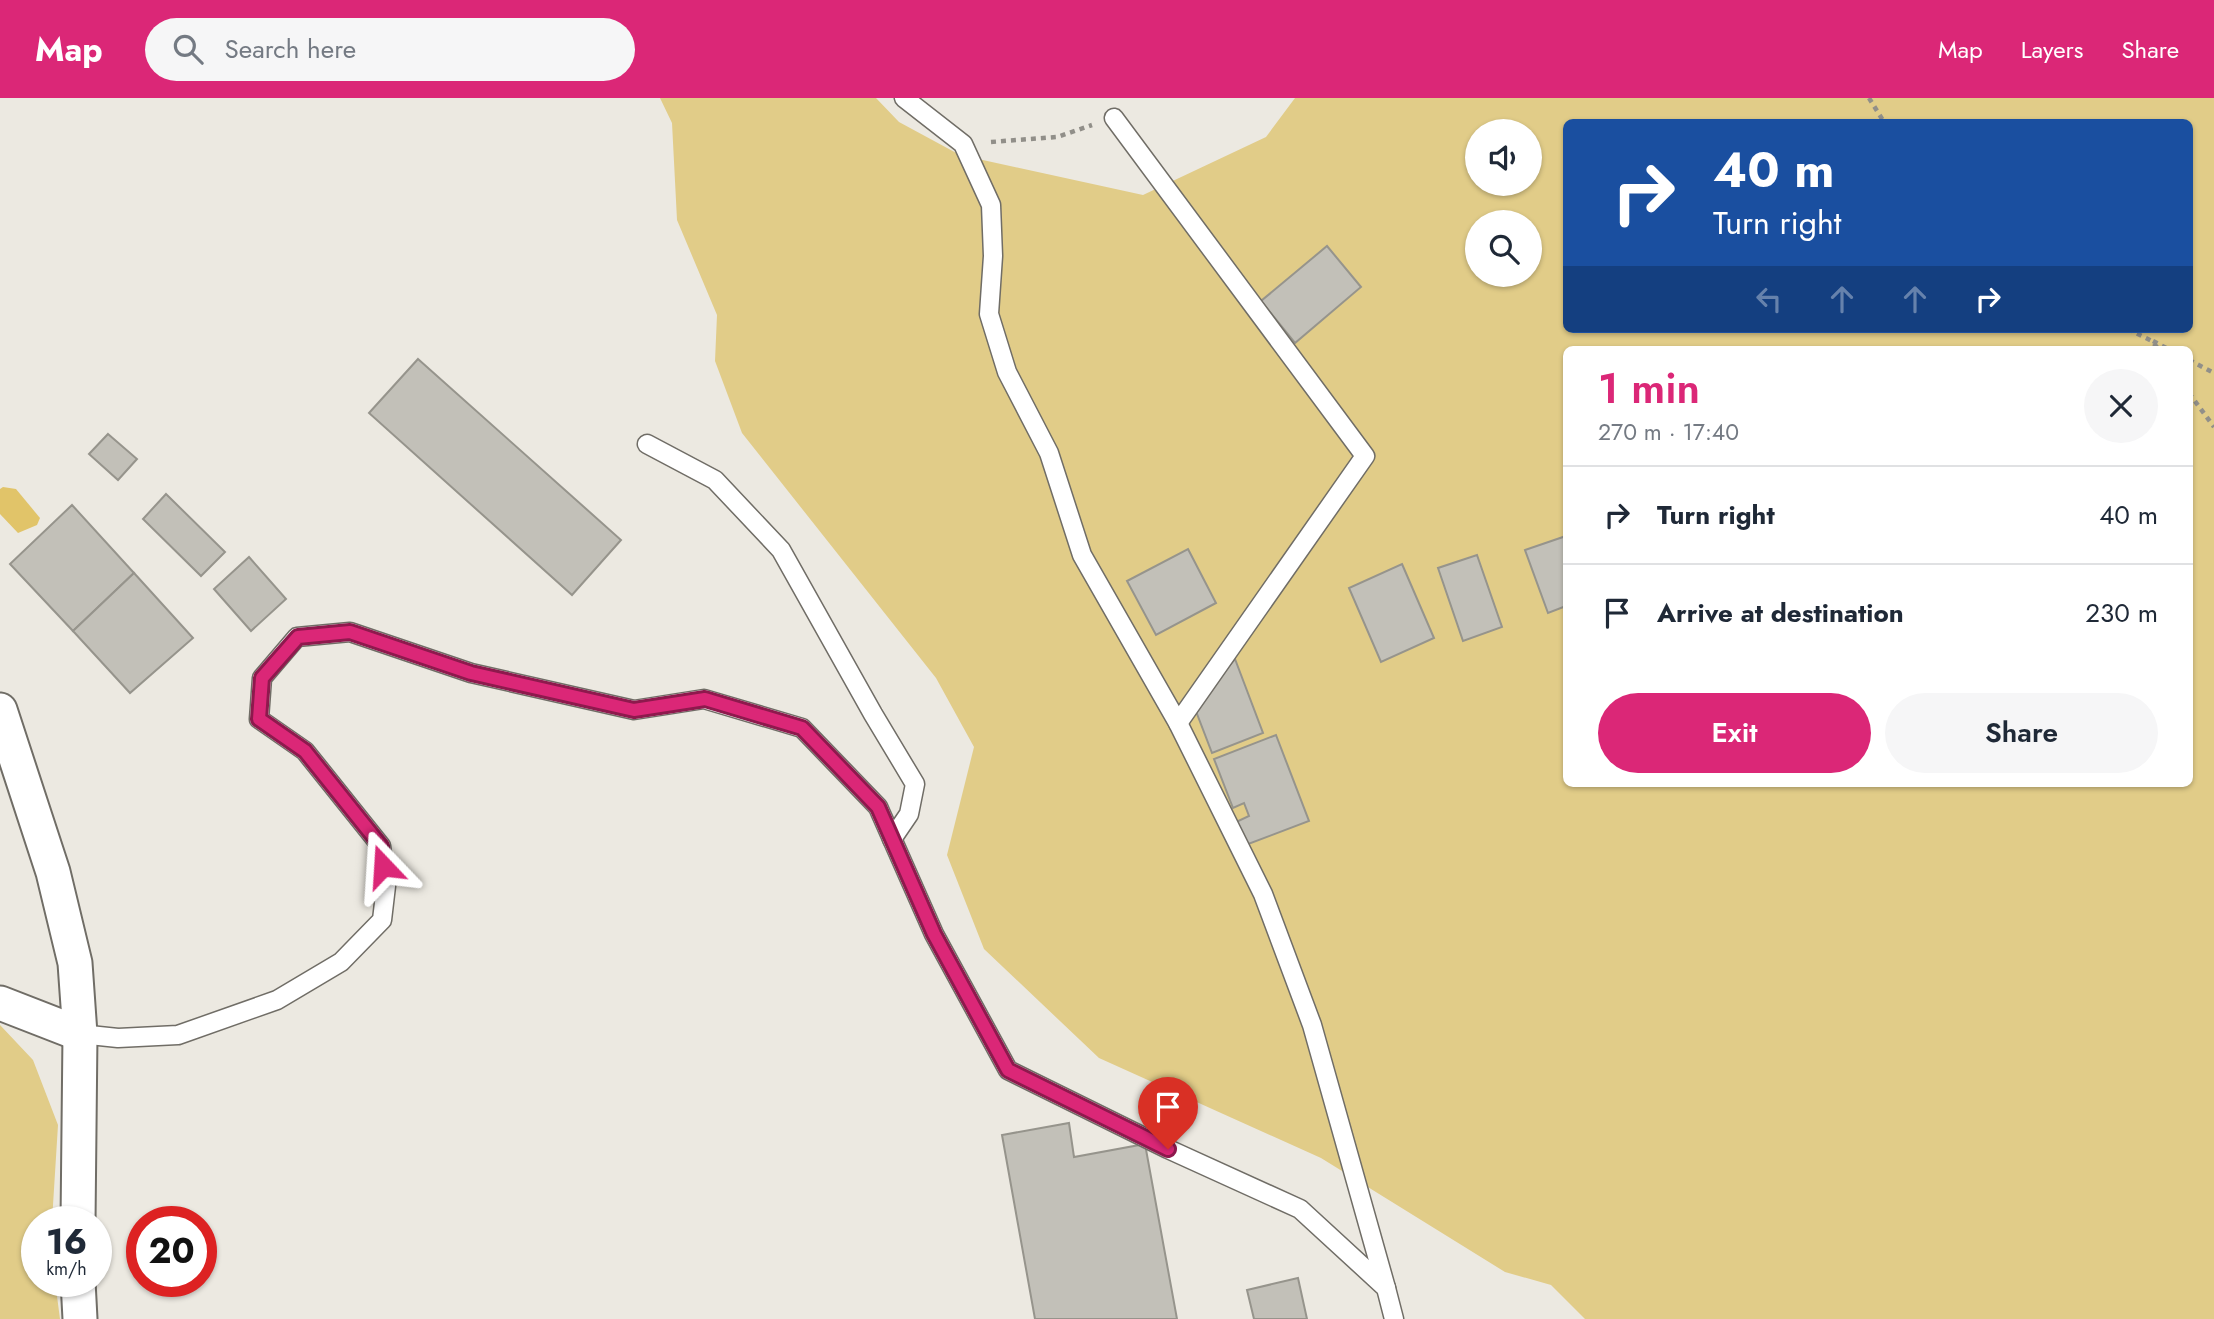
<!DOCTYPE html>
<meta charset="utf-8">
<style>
body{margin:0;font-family:Jost,sans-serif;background:#f6f6f7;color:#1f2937;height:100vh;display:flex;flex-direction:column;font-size:26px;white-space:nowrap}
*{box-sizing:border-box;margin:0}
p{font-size:23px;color:#747a83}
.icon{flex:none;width:38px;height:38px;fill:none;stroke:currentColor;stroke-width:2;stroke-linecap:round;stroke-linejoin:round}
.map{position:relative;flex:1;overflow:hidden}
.details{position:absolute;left:1563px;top:248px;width:630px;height:441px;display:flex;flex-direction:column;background:#fff;border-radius:10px;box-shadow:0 2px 5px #0004}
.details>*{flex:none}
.banner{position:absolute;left:1563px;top:21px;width:630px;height:214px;border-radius:10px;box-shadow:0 2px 5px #0004;background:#1a4fa0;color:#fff;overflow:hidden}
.controls{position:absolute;left:1465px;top:21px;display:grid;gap:14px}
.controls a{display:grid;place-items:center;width:77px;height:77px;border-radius:50%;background:#fff;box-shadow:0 2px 5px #0004;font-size:35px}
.speed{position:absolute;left:21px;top:1108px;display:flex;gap:14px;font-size:35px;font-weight:700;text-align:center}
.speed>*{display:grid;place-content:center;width:91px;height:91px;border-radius:50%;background:#fff;box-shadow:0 2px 5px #0004;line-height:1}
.speed small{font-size:18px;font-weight:400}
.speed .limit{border:10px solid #d22;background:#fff;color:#111}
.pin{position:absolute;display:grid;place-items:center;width:60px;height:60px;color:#fff;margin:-72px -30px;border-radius:50% 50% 50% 0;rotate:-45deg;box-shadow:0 0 7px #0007}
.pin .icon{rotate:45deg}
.me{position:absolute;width:77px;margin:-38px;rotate:340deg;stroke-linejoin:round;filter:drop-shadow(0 0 5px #0008)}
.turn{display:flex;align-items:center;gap:24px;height:147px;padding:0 35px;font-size:32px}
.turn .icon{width:91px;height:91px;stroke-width:2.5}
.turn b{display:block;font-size:49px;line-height:60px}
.lanes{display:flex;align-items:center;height:66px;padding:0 35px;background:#0003;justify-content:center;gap:35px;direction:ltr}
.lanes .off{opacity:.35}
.round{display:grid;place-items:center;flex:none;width:74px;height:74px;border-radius:37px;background:#f6f6f7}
.summary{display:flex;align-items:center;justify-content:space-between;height:119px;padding:0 35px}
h1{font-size:42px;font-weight:600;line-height:52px;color:#db2777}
.action{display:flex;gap:14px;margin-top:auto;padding:14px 35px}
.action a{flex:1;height:80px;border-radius:42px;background:#db2777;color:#fff;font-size:28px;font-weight:600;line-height:80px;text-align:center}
.action a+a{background:#f6f6f7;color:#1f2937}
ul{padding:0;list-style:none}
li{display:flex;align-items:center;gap:21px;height:98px;padding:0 35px;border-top:2px solid #e0e1e3}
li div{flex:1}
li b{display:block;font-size:26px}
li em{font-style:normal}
header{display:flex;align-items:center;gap:42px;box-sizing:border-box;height:98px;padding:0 35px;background:#db2777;color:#fff}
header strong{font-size:33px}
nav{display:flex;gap:38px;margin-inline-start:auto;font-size:24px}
.search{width:490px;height:63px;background:#f6f6f7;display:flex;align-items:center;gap:18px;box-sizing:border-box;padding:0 24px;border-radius:38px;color:#747a83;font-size:26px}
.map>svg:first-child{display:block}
</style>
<header>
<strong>Map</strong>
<div class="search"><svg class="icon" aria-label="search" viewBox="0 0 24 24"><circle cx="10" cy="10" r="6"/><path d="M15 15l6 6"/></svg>Search here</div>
<nav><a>Map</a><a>Layers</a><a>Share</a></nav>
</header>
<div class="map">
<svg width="2214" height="1221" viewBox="0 0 2214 1221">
<rect width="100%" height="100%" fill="#ece9e1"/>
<g fill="#e1cc88" fill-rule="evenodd">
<path d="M660,0H876L899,24L960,57L1143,97L1266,39L1295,0H2214V1221H1585L1551,1187L1505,1174L1321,1060L1099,960L984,851L947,757L974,649L936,580L742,335L715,263L717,217L677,122L672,25ZM1566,24H2189V231H1566ZM1477,33H1530V86H1477ZM1477,124H1530V177H1477ZM1566,252H2189V686H1566Z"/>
<polygon points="0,927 33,962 58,1027 52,1123 37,1124 37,1183 55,1183 60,1221 0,1221"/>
</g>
<polygon fill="#e1c469" points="3,389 16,391 40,420 37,427 18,435 0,416 0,391"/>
<g fill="#c2c0b8" stroke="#96948c" stroke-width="2">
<polygon points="1327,148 1361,189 1295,245 1261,203"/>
<polygon points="418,261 621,442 572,497 369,315"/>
<polygon points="108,336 137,361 118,382 89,356"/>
<polygon points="166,396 225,454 201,478 143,421"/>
<polygon points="72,407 134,475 73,533 10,466"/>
<polygon points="1566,438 1566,508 1548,515 1525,452"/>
<polygon points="1188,451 1216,505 1156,537 1127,483"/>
<polygon points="1477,457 1502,529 1463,543 1438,470"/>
<polygon points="249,459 286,501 251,533 214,491"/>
<polygon points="1402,466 1434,540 1381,564 1349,490"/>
<polygon points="134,475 193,540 130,595 73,533"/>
<polygon points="1235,561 1263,635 1212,655 1194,608"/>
<polygon points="1276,637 1309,723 1243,748 1234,725 1249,718 1244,705 1233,710 1214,661"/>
<polygon points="1069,1025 1074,1059 1145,1046 1177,1221 1035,1221 1002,1037"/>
<polygon points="1298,1180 1307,1221 1254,1221 1247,1192"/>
</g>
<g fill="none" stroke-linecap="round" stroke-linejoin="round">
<g stroke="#706d66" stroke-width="21">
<g id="lane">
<polyline points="904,0 963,46 991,107 993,158 989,216 1007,274 1049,355 1082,457 1178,625 1263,796 1312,927 1386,1190"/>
<polyline points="1114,20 1365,358 1178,625"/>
<polyline points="647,346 715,382 781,452 873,616 915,686 909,716 892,741"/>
<polyline points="80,936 118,940 178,937 277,902 341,864 382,822 386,788 381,748 305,653 259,621 262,580 297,539 350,534 471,575 634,612 704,601 802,630 878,709 934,836 1008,972 1168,1051 1300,1111 1386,1190 1394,1221"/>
</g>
</g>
<g stroke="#706d66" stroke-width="37">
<g id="street">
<polyline points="0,612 53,774 75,865 80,936 78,1124"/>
<polyline points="0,905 80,936"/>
<polyline points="78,1183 80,1221"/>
</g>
</g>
<g stroke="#918f89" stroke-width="4.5" stroke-dasharray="5 5" stroke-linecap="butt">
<polyline points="1869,0 1884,24"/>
<polyline points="991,44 1057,39 1092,27"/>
<polyline points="2128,231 2152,243 2159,252"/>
<polyline points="2153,243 2170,252"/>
<polyline points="2189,262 2214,275"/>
<polyline points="2189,295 2214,329"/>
</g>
<use href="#lane" stroke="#fff" stroke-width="18"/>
<use href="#street" stroke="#fff" stroke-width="33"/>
</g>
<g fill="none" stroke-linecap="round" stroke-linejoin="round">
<g stroke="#8e194d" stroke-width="18">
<polyline id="route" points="383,768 381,748 305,653 259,621 262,580 298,539 350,534 471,575 634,612 705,601 802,630 878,709 934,836 1008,972 1168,1051"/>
</g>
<use href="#route" stroke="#db2777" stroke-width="12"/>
</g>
</svg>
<div class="controls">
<a><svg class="icon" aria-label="sound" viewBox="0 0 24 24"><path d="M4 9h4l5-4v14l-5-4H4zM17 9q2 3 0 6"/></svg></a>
<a><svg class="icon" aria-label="search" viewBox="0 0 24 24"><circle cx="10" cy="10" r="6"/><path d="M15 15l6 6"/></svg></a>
</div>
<div class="speed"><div>16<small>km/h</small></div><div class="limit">20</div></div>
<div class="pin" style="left:1168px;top:1051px;background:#d93025"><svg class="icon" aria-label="arrive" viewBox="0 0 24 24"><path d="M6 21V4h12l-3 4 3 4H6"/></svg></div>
<svg class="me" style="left:383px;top:768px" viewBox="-20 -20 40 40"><path d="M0-17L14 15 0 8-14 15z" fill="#db2777" stroke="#fff" stroke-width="4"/></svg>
<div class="banner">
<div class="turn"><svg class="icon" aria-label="right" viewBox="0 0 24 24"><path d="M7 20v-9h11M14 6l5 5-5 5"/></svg><div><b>40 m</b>Turn right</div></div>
<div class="lanes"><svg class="icon off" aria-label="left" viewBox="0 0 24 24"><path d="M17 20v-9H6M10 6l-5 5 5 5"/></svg><svg class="icon off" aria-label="ahead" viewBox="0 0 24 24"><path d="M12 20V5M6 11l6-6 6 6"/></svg><svg class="icon off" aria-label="ahead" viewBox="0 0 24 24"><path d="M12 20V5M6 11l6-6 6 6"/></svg><svg class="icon" aria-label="right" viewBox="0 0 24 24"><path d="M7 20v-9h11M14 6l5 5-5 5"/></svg></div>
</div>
<section class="details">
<div class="summary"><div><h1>1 min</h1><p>270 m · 17:40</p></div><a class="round"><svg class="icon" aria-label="close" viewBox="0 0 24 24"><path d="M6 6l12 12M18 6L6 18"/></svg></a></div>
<ul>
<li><svg class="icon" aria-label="right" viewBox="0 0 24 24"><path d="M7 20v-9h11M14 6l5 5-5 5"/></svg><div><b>Turn right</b></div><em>40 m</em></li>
<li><svg class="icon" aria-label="arrive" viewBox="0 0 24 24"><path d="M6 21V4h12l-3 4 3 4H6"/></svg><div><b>Arrive at destination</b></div><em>230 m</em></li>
</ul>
<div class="action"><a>Exit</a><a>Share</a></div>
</section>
</div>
